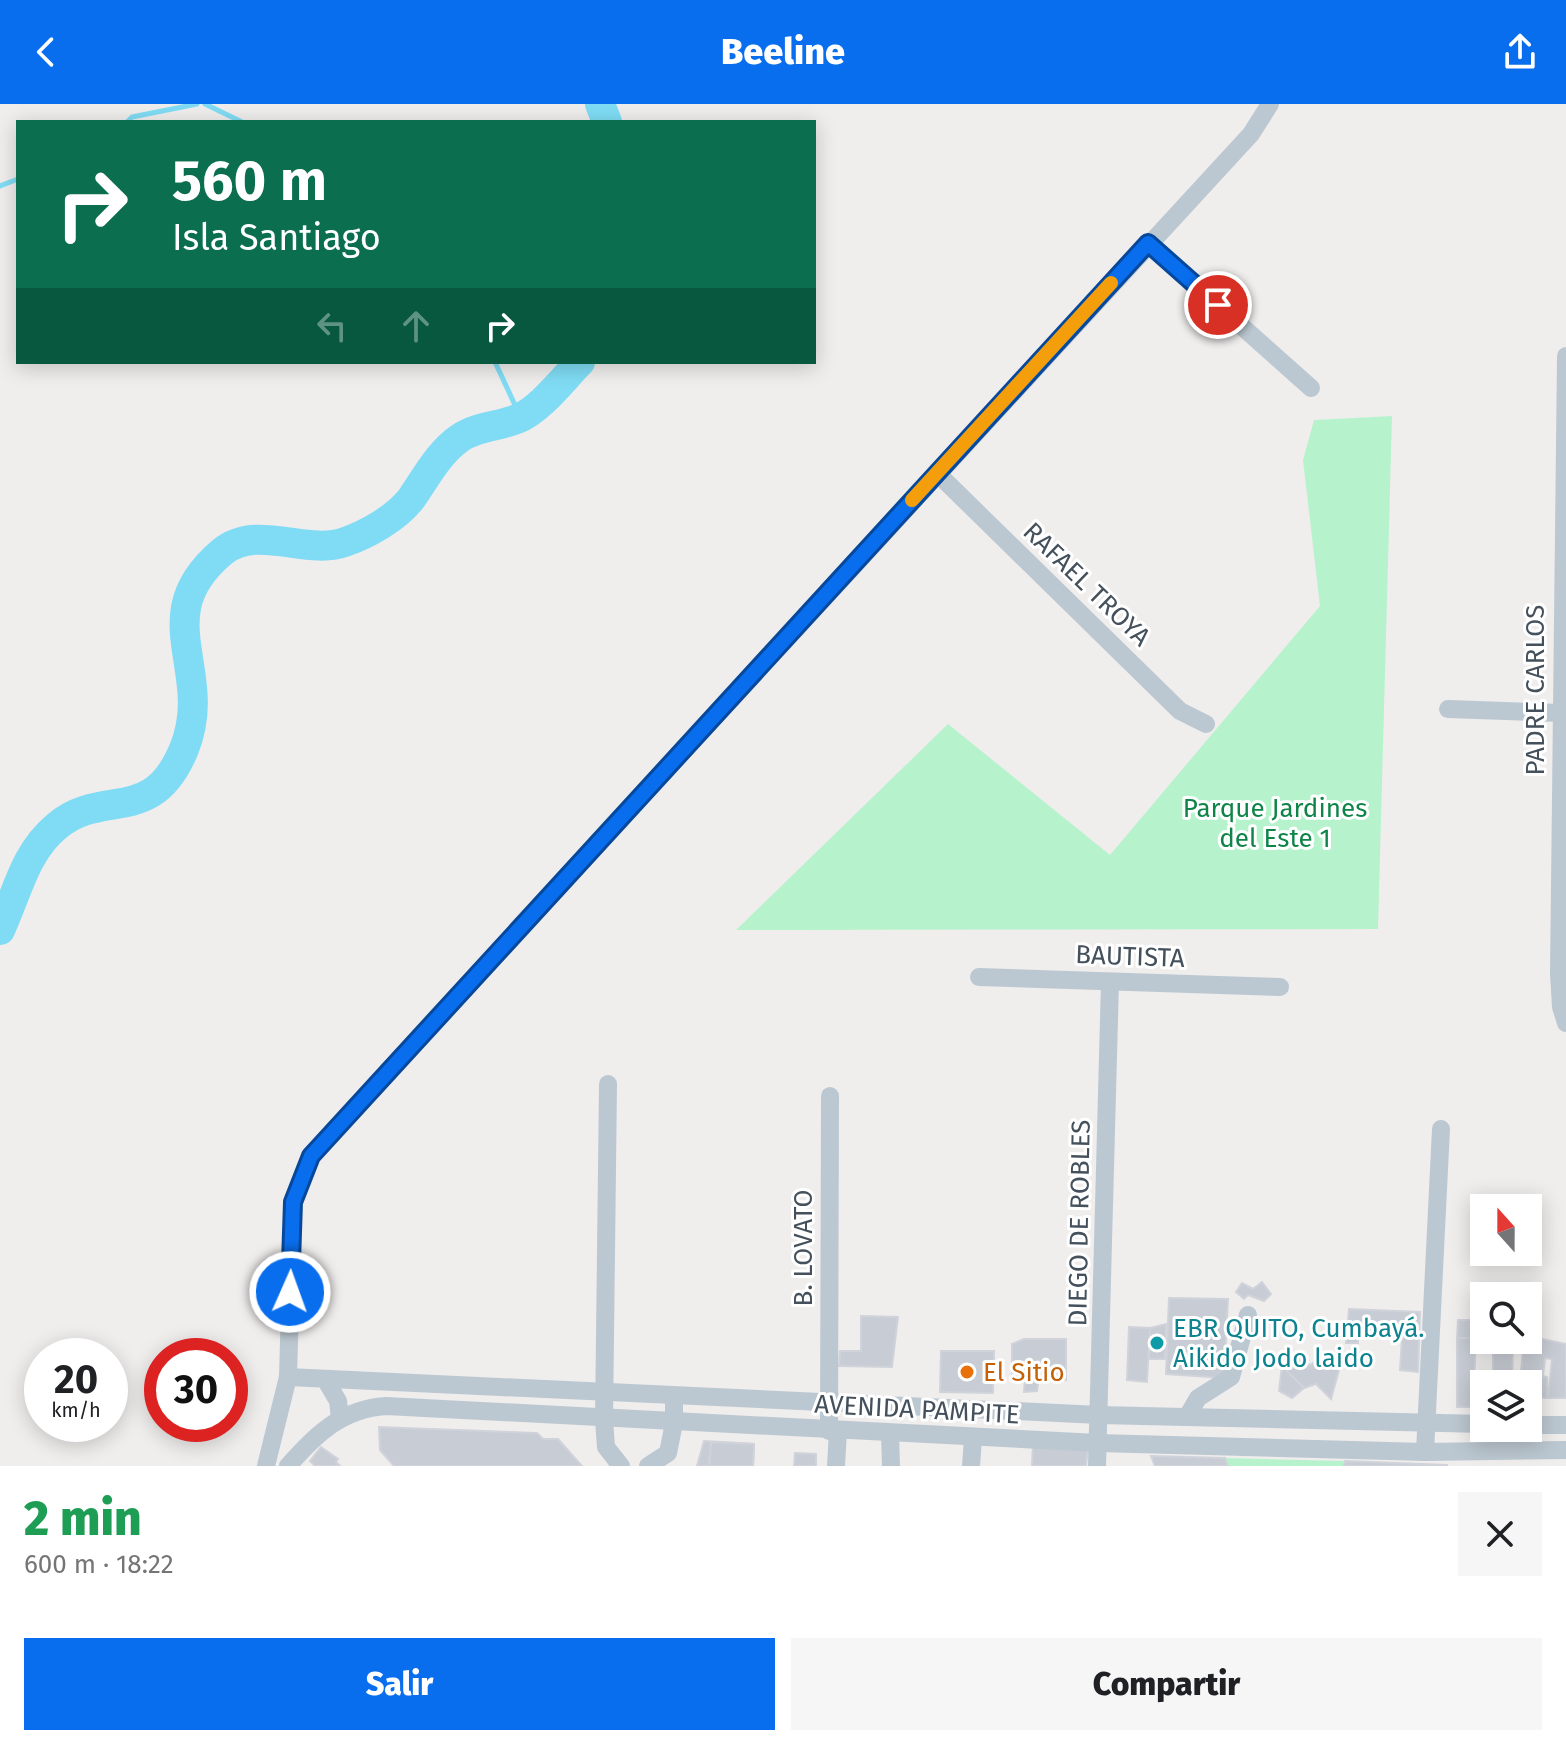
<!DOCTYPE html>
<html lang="es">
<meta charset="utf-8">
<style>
body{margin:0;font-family:"Fira Sans",sans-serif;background:#f6f6f6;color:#202124;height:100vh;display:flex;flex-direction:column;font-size:30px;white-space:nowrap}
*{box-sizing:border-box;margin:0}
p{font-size:26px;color:#757577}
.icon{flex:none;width:44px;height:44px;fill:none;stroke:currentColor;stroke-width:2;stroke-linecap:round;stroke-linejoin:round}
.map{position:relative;height:1362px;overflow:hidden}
.details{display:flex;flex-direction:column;background:#fff;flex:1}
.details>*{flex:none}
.hud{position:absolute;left:16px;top:16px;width:800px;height:244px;border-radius:0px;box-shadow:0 4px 20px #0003;background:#0b6e4f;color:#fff;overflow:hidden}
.needle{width:52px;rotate:339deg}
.tools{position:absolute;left:1470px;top:1090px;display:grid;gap:16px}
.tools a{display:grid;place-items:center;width:72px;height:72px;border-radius:0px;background:#fff;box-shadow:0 4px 20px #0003;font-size:40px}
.speed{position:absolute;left:24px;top:1234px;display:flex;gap:16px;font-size:40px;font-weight:700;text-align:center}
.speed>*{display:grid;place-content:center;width:104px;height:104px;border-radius:50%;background:#fff;box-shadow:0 4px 20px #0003;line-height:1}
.speed small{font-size:20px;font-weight:400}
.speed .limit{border:12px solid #d22;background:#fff;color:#111}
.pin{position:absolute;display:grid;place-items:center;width:68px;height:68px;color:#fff;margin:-34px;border:4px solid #fff;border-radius:50%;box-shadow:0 2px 8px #0007}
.me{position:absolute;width:88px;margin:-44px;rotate:2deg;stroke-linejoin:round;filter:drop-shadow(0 0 6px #0008)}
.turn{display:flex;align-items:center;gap:28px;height:168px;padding:0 24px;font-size:36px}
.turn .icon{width:104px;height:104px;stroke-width:2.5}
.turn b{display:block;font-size:56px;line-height:68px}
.lanes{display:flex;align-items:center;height:76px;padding:0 24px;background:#0003;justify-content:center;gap:40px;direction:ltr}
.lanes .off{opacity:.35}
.round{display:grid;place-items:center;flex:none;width:84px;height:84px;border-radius:0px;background:#f6f6f6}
.summary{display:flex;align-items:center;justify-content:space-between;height:136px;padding:0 24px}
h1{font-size:48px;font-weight:800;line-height:60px;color:#1e9e55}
.primary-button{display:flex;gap:16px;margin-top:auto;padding:16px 24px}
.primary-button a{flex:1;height:92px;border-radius:0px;background:#096eee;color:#fff;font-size:32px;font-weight:800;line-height:92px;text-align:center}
.primary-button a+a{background:#f6f6f6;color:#202124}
header{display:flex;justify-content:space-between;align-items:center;height:104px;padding:0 24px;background:#096eee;color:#fff;font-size:36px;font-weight:800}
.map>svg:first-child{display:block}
</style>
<header><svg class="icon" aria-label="back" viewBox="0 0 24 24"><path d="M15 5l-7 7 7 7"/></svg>Beeline<svg class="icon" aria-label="share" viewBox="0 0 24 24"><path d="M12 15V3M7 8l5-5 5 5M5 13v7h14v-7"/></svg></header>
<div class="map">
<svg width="1566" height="1362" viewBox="0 0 1566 1362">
<rect width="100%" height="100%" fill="#f0eded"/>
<g fill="#b6f3cd">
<polygon points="1392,312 1378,825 736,826 948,620 1110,751 1320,502 1303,356 1314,316"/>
<polygon points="1225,1354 1345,1357 1344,1362 1228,1362"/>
</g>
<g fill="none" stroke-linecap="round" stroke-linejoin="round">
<g stroke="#7fdcf4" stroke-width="5">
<polyline points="205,0 242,18"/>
<polyline points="127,18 132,13 197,0"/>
<polyline points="0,82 18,75"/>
<polyline points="495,258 521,314"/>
</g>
<g stroke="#7fdcf4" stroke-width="30">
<polyline points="600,0 607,18"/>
<path d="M0,826C17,790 24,749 57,722C104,683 152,723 184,645C216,566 145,513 222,448C257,419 306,452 345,438C368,430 396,414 411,395C425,375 439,348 460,334C475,323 500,322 517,315C540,306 563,275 580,258"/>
</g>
</g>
<g fill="#c8ccd4" stroke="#d0d3da" stroke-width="2">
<polygon points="1262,1178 1271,1190 1264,1197 1248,1191 1244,1195 1236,1188 1242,1179 1253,1185"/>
<polygon points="1169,1194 1228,1195 1224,1274 1166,1270"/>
<polygon points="1349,1205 1420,1208 1418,1268 1400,1266 1402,1234 1367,1232 1358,1228 1358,1239 1346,1239"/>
<polygon points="861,1212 898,1213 892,1263 839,1262 840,1247 861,1247"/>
<polygon points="1458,1216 1484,1216 1484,1235 1457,1234"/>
<polygon points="1166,1220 1165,1255 1149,1255 1150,1224"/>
<polygon points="1129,1223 1150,1224 1147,1278 1127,1276"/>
<polygon points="1528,1232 1566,1240 1566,1294 1548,1294 1552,1255 1545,1254 1543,1272 1547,1273 1547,1294 1528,1294 1528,1278 1520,1278 1524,1236 1528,1236"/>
<polygon points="1457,1234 1476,1234 1474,1279 1484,1280 1484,1303 1457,1303"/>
<polygon points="1024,1235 1066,1235 1066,1276 1039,1275 1037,1287 1024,1288 1025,1275 1012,1271 1012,1240"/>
<polygon points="1493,1236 1513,1236 1512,1280 1493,1280"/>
<polygon points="941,1247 994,1247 993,1289 940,1288"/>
<polygon points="1296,1249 1310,1261 1326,1250 1339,1266 1331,1295 1316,1280 1304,1284 1282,1262"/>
<polygon points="1282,1262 1304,1284 1292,1294 1279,1287"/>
<polygon points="379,1323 537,1329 543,1335 558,1335 582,1362 394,1362 380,1346"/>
<polygon points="704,1337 754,1340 753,1362 697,1362"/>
<polygon points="711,1338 754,1340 753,1362 709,1362"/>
<polygon points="1033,1339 1088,1343 1086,1362 1032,1362"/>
<polygon points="321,1343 338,1355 336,1358 340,1362 315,1362 310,1357"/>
<polygon points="795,1349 816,1350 816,1362 794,1362"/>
<polygon points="1151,1352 1225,1354 1228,1362 1155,1362"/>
<polygon points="1345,1357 1447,1361 1447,1362 1344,1362"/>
</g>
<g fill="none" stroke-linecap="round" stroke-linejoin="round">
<g stroke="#bcc8d1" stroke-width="18">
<polyline points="1148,139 1311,284"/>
<polyline points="1566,252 1559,870 1561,903 1566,919"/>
<polyline points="937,369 1180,607 1206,620"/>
<polyline points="1448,605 1561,609"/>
<polyline points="979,873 1280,883"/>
<polyline points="608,980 604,1316 606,1343 621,1362"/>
<polyline points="288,1273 1099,1311 1484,1320"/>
<polyline points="325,1275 338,1297 340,1315"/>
<polyline points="1187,1313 1198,1294 1231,1273 1248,1211"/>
<polyline points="1528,1321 1566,1321"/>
<polyline points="829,1327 830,992"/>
<polyline points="890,1330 891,1362"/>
<polyline points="1425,1348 1441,1025"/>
<polyline points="266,1362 288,1273 293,1098 311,1052 1251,30 1270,0"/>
<path d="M288,1362C316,1330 342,1305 386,1302L1098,1339L1425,1348L1566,1346"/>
<polyline points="648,1362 668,1349 674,1319 674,1292"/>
<polyline points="836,1362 838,1327"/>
<polyline points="971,1362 973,1334"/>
<polyline points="1097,1362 1110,878"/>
</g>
</g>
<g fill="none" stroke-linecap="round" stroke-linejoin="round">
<g stroke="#06489b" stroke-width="20">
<polyline id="route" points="290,1188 293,1098 311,1052 1148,139 1218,201"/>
</g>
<use href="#route" stroke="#096eee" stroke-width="14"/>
<polyline stroke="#f59e0b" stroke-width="14" points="912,396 1111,179"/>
</g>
<circle fill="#0f9aa8" stroke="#fff" stroke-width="3" cx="1157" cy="1239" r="8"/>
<circle fill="#e8710a" stroke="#fff" stroke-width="3" cx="967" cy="1268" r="8"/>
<g text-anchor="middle" stroke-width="6" stroke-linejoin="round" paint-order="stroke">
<g font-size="26" fill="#44515c" stroke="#fff">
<text transform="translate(1087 480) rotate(44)" y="9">RAFAEL TROYA</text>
<text transform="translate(1535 586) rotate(-90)" y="9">PADRE CARLOS</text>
<text transform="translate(1130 852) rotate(2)" y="9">BAUTISTA</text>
<text transform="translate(1079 1119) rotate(-89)" y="9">DIEGO DE ROBLES</text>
<text transform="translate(803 1144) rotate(-90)" y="9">B. LOVATO</text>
<text transform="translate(917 1305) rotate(3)" y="9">AVENIDA PAMPITE</text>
</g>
<g font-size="26" fill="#0e8448" stroke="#fff">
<text x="1275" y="713">Parque Jardines<tspan x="1275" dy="30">del Este 1</tspan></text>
</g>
<g font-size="26" fill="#0d838f" stroke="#fff" text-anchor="start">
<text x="1173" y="1233">EBR QUITO, Cumbayá.<tspan x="1173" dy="30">Aikido Jodo laido</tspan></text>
</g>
<g font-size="26" fill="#c56008" stroke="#fff" text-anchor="start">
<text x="983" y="1277">El Sitio</text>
</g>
</g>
</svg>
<div class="tools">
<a><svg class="needle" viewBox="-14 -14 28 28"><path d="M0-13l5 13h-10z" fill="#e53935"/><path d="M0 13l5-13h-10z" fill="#757577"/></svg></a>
<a><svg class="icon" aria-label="search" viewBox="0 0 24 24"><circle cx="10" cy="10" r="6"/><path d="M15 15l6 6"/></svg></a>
<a><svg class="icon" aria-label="layers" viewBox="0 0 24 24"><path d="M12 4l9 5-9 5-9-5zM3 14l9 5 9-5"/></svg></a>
</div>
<div class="speed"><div>20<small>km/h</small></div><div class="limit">30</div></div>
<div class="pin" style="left:1218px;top:201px;background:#d93025"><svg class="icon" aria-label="arrive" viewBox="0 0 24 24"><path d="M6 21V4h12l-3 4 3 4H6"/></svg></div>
<svg class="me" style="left:290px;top:1188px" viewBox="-20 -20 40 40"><circle r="17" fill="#096eee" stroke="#fff" stroke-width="3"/><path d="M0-11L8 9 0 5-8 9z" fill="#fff"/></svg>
<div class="hud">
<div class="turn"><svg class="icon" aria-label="right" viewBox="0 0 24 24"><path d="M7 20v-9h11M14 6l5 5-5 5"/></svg><div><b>560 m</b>Isla Santiago</div></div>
<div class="lanes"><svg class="icon off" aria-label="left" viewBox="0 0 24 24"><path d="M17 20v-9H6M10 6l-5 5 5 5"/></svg><svg class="icon off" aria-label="ahead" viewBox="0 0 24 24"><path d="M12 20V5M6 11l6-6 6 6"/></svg><svg class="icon" aria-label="right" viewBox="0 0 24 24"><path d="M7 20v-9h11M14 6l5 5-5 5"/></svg></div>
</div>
</div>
<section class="details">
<div class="summary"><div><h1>2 min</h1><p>600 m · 18:22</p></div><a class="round"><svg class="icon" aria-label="close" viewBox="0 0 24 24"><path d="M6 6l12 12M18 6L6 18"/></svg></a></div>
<div class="primary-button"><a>Salir</a><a>Compartir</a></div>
</section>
